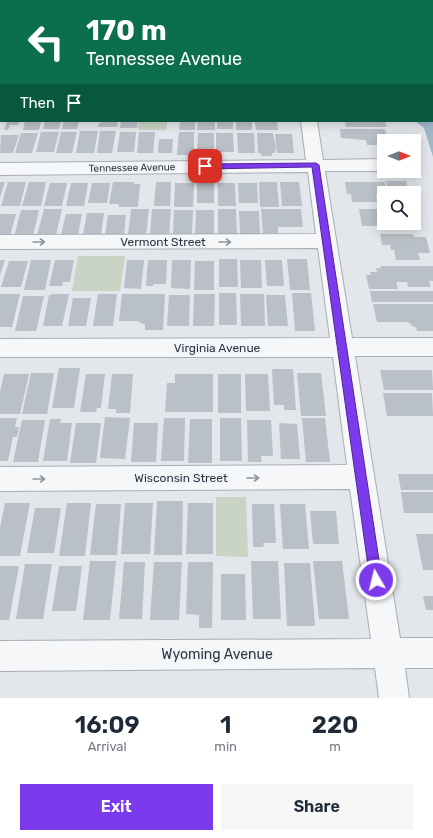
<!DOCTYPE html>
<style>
body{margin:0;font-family:Rubik,sans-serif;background:#f6f6f7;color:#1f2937;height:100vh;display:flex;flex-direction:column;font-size:15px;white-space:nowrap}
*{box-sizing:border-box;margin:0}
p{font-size:13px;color:#747a83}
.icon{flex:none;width:22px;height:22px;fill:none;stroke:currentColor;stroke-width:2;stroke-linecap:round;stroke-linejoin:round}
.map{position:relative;height:698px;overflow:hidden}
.sheet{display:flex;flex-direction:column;background:#fff;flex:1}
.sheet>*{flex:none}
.guide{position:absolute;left:0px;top:0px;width:433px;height:122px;box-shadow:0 2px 10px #0003;background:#0b6e4f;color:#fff;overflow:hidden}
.needle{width:26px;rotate:90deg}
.tools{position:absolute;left:377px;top:134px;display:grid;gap:8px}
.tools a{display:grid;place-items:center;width:44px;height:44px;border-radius:0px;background:#fff;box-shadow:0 2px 10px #0003;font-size:20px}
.pin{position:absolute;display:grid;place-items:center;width:34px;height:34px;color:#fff;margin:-17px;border-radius:8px;box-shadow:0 2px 6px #0006}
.me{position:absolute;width:44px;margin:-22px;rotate:352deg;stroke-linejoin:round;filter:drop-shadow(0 0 3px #0008)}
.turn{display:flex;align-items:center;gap:14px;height:84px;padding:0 20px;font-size:18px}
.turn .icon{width:52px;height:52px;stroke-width:2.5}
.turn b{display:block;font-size:28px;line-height:34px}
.then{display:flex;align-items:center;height:38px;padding:0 20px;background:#0003;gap:8px;font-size:15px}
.eta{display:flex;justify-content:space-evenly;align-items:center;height:68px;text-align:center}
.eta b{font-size:24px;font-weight:600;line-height:28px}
.action{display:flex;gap:8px;margin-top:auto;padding:8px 20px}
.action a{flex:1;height:46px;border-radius:0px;background:#7c3aed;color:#fff;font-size:16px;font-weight:600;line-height:46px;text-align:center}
.action a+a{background:#f6f6f7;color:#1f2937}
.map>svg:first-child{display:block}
</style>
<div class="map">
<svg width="433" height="698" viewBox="0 0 433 698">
<rect width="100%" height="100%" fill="#e3e6ea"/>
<g fill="#cad4c4">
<polygon points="139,121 167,121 167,130 138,130"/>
<polygon points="78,256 125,256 120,291 72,291"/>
<polygon points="216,497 246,497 248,557 216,556"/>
</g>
<polygon fill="#9fb8c9" points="371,0 433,0 433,157 424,128 415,121 432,121 432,1"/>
<g fill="#bac0c7">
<polygon points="7,121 20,121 18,125 10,125 8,130 4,130"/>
<polygon points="25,121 41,121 39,130 23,130"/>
<polygon points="45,121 61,121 59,129 43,129"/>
<polygon points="64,121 79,121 77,129 62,129"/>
<polygon points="103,121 118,121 117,127 98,127 99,123 102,123"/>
<polygon points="121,121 138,121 137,128 120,128"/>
<polygon points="180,121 195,121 195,130 179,130"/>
<polygon points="198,121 215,121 215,130 197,130"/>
<rect x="217" y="121" width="16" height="8"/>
<rect x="236" y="121" width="16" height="9"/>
<polygon points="255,121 277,121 278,130 256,130"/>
<polygon points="345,121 385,121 387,127 346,127"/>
<polygon points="340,129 385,129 387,138 390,138 391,141 384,141 384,148 378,148 377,145 367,145 366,140 341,138"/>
<polygon points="80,131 98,131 94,153 76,153"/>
<polygon points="100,131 116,131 112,153 97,153"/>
<polygon points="41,132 59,132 54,152 36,152"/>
<polygon points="61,132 77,132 72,153 56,153"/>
<polygon points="120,132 136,132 134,152 117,152"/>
<polygon points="139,132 155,132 153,153 137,153"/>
<polygon points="179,132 194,132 194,155 177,155"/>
<polygon points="21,133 38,133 32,153 15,153"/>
<polygon points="198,133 214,133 214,153 197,153"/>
<polygon points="216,133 233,133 234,152 216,152"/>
<polygon points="237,133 254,133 255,153 238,153"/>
<polygon points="257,133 273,133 276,148 275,153 272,153 272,156 261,156 261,153 258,153"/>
<polygon points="275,134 292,134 294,153 277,153"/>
<polygon points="1,135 19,135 13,153 0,153"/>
<polygon points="159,139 173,139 172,153 158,153"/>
<polygon points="386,181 406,181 409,192 414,192 414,193 389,193"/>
<polygon points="0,182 5,182 0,197"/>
<polygon points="8,182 26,182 20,206 1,206"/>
<polygon points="29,182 46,182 41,206 22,206"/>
<polygon points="113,182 134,182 134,184 140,184 138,207 119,207 119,204 109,204"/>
<polygon points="156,182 171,182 170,206 154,206"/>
<polygon points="259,182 277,182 279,207 260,207"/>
<polygon points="280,182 299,182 302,206 282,206"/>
<polygon points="345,182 385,182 387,193 384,193 384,195 376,195 377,202 352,202 351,194 347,194"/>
<polygon points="50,183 67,183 62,206 44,206"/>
<polygon points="71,183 88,183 84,206 66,206"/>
<polygon points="92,183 110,183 107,203 88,203"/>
<polygon points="175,183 194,183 193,207 174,207"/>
<rect x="197" y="183" width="17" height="20"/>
<polygon points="218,183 235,183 236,206 218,206"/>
<polygon points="238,183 257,183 258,203 239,203"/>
<polygon points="44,209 62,209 56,235 37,235"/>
<polygon points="131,209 149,209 146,235 128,235"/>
<polygon points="152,209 171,209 169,236 150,236"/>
<polygon points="218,209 236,209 237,235 218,235"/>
<polygon points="261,209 301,209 303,227 278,227 278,233 263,233"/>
<polygon points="359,209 384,209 384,223 405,223 405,226 362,226"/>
<polygon points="21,210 39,210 33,237 14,237"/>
<polygon points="174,210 193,210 192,236 173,236"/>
<polygon points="196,210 214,210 214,235 195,235"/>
<polygon points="239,211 259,211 260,235 240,235"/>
<polygon points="87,213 104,213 101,235 83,235"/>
<polygon points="0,214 16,214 10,236 0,236"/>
<polygon points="66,214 82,214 78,235 61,235"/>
<polygon points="108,215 126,215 124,235 105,235"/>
<polygon points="380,234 413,234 414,237 426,237 430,253 418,253 420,260 396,260 394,250 391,250 390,245 382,245"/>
<polygon points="219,259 237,259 238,287 219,287"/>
<polygon points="287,259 307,259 310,290 290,290"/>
<polygon points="0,260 5,260 0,275"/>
<polygon points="31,260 51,260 45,290 24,290"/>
<polygon points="55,260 74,260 70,282 63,282 62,286 49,286"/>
<polygon points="127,260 144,260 141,289 124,288"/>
<polygon points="148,260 167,260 166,284 153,284 153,286 146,286"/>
<polygon points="172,260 191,260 190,289 171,288"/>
<polygon points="240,260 261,260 262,288 241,288"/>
<polygon points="265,260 282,260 284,286 267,286"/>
<polygon points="9,261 28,261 21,287 1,287"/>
<polygon points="195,261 214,261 214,290 194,290"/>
<polygon points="380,266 433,266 433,281 429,281 431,287 408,287 407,282 396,282 398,289 369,289 366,275 371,275 370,272 377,272 376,268 381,268"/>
<polygon points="370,291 433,291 433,302 372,302"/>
<polygon points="219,293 236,293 237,325 219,325"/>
<polygon points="292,293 311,293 315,331 295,331"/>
<polygon points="0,294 20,294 12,327 0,327"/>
<polygon points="52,294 69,294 62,326 43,326 49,295 51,295"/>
<polygon points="98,294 117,294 113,326 93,326"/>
<polygon points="122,294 165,294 163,330 145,330 145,325 137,321 119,321"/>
<polygon points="194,294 215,294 214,326 193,326"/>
<polygon points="240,294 264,294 265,326 241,326"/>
<polygon points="169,295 190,295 189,326 167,326"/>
<polygon points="266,295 285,295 288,326 268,326"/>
<polygon points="23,296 44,296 36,331 15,331"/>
<polygon points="73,298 91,298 86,326 68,326"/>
<polygon points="373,304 433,304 433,331 417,331 416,327 414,327 408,322 377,322"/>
<polygon points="59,368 80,368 74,408 52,408"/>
<polygon points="272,369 293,369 296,410 284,410 284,405 274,405"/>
<polygon points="380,370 432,370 433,390 384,390"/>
<polygon points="31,373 54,373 47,414 22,414"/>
<polygon points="297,373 321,373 326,416 301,416"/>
<polygon points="4,374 29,374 20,414 0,414 0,392"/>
<polygon points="86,374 105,374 101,408 97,408 96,412 80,412"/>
<polygon points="112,374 133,374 130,413 116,413 116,409 108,409"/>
<polygon points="175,374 213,374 213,412 165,412 167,383 175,383"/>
<rect x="218" y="374" width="23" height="39"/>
<polygon points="245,374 268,374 270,411 246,411"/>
<polygon points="383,393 432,393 433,416 387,416"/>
<polygon points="105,417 130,418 125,459 100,458"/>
<polygon points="0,418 17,418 15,427 19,427 17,437 13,437 8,461 0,461"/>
<polygon points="164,418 185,418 184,461 161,461"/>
<polygon points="220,418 241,418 242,461 220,461"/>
<polygon points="302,418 325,418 330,462 306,462"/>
<polygon points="50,419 61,419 60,423 72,423 67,461 43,461"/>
<polygon points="190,419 212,419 212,463 188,463"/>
<polygon points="22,420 45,420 38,462 13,462"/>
<polygon points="247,420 271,420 273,456 261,456 262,462 248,462"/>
<polygon points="76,423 101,423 96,463 70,463"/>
<polygon points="134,423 158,423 156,462 131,462"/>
<polygon points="279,423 297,424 300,459 281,459"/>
<polygon points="398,474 433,474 433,490 401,490"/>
<polygon points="401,492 433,492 433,513 404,513"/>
<polygon points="157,501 183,501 182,555 154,555"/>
<polygon points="5,503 30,503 20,556 0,556 0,528"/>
<polygon points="67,503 91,503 85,556 59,556"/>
<polygon points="125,503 153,503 150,554 121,554"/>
<polygon points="188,503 213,503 213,554 186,554"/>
<polygon points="96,504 121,504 117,555 90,555"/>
<polygon points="252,504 274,504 276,543 263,543 264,547 253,547"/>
<polygon points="280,504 305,504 309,549 283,549"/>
<polygon points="35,508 61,508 54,553 27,553"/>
<polygon points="310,511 336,511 339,544 313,544"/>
<polygon points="416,534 433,534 433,570 423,570"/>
<polygon points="90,561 116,561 110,620 83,620"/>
<polygon points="251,561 278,561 281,619 253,619"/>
<polygon points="313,561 342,561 349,619 319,619"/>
<polygon points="124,562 145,562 142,619 119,619"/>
<polygon points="154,562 182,562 179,620 150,620"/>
<polygon points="188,562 213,562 212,628 199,628 199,615 186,614"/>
<polygon points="284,563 310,563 315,626 287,626"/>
<polygon points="25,564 52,564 43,619 16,619"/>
<polygon points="0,566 19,566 9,620 0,620"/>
<polygon points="59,566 82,566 76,611 52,611"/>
<polygon points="221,574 245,574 246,620 221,620"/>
<polygon points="423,596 433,596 433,610 426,610"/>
</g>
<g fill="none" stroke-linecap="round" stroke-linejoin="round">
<g stroke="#a8aeb4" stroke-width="2">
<g id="minor">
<rect x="285" y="0" width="14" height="1"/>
<rect x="0" y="42" width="1" height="8"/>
<rect x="0" y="100" width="1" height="10"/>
<polygon points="301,121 317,121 323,160 384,159 384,171 325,171 352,338 433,338 433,356 355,356 400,638 433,638 433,668 405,668 409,698 379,698 375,668 0,671 0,641 371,639 350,489 0,491 0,467 347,465 333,357 0,357 0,339 330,338 318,248 0,249 0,235 316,234 308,172 0,175 0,163 306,160"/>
</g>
</g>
<use href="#minor" fill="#f5f7f9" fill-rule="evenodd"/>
</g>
<defs><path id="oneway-shaft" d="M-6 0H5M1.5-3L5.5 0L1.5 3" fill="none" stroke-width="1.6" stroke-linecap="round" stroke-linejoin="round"/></defs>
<g stroke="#90969e">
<use href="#oneway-shaft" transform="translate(39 242)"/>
<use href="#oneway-shaft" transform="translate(225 242)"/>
<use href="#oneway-shaft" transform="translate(253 478)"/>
<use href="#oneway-shaft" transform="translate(39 479)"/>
</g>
<polygon fill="#7c3aed" stroke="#51269a" points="316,163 319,165 382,580 380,584 376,585 372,584 370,580 312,167 205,169 202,166 205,164"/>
<g text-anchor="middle" stroke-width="4" stroke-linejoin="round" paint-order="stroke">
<g font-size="10" fill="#2b3642" stroke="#f2f5f8">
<text transform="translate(132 167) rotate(-1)" y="4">Tennessee Avenue</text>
</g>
<g font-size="12" fill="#2b3642" stroke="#f2f5f8">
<text x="163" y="246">Vermont Street</text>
<text x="217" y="352">Virginia Avenue</text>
<text x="181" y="482">Wisconsin Street</text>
</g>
<g font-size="14" fill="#2b3642" stroke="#f2f5f8">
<text x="217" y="659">Wyoming Avenue</text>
</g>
</g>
</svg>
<div class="tools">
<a><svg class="needle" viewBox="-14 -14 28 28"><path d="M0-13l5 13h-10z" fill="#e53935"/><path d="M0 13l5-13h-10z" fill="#747a83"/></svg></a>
<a><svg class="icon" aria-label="search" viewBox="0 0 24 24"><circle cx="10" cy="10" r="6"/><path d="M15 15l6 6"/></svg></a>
</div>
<div class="pin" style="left:205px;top:166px;background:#d93025"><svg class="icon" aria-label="arrive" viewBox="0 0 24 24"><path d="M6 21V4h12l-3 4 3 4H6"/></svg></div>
<svg class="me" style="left:376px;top:580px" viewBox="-20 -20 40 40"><circle r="17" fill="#7c3aed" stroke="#fff" stroke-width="3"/><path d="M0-11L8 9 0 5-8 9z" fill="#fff"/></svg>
<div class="guide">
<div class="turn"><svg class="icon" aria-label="left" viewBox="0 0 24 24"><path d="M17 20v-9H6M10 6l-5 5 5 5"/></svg><div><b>170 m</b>Tennessee Avenue</div></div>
<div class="then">Then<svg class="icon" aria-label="arrive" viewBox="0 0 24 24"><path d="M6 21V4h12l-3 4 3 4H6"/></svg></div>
</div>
</div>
<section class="sheet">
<div class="eta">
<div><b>16:09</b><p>Arrival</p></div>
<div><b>1</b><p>min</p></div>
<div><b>220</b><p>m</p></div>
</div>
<div class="action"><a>Exit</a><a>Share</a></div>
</section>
